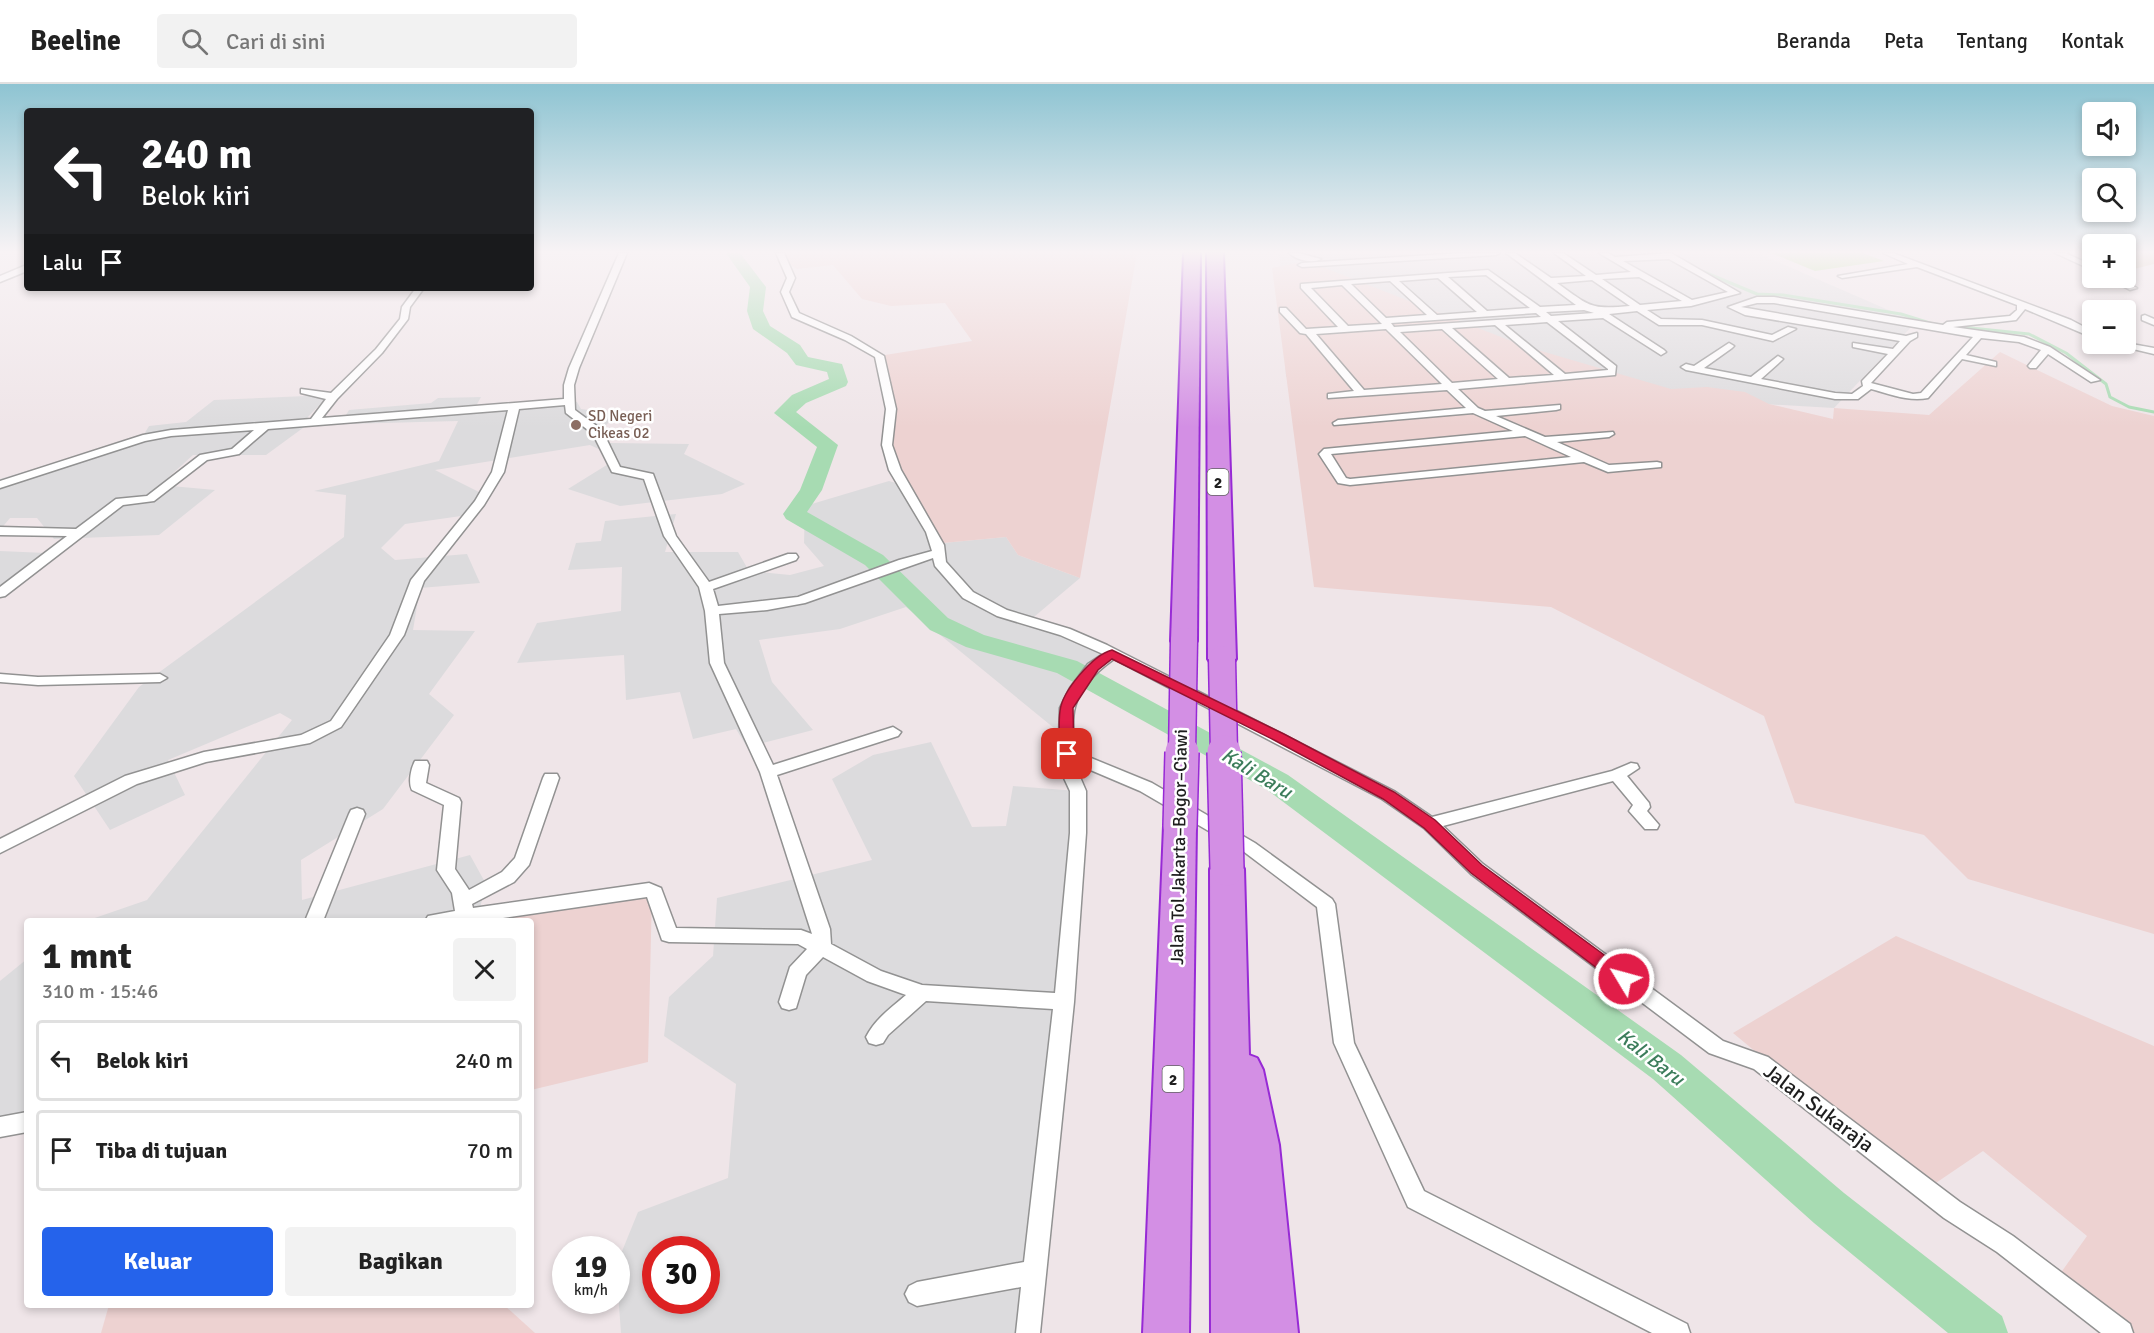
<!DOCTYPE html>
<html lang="id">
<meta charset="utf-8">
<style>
body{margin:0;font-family:Signika,sans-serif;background:#f2f2f2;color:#222;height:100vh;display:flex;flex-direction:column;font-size:22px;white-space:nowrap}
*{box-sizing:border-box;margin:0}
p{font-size:20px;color:#767676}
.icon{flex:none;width:33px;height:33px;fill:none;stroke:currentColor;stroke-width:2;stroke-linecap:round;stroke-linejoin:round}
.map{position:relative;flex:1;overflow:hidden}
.details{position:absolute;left:24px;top:834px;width:510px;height:390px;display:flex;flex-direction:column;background:#fff;border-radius:6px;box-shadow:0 3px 9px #0003}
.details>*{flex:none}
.hud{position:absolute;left:24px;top:24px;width:510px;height:183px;border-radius:6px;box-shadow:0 3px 9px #0003;background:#202124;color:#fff;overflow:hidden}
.buttons{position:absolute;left:2082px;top:18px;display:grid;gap:12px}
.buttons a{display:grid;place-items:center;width:54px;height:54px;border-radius:6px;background:#fff;box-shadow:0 3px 9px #0003;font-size:30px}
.speed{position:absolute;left:552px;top:1152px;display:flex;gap:12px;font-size:30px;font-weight:700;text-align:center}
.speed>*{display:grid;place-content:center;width:78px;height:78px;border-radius:50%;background:#fff;box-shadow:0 3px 9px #0003;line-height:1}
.speed small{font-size:15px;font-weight:400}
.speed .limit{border:9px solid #d22;background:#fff;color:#111}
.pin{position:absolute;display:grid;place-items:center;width:51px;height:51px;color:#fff;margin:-26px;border-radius:12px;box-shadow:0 3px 9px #0006}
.me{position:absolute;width:66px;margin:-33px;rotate:307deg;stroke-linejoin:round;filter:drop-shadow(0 0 4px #0008)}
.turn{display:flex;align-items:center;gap:21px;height:126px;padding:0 18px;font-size:27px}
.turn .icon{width:78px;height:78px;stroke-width:2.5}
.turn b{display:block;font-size:42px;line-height:51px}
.then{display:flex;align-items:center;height:57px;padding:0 18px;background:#0003;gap:12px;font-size:22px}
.round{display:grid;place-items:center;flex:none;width:63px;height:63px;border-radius:6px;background:#f2f2f2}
.headline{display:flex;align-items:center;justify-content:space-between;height:102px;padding:0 18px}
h1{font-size:36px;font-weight:700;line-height:45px}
.primary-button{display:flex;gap:12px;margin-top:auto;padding:12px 18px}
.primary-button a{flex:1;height:69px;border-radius:6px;background:#2563eb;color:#fff;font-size:24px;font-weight:700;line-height:69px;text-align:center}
.primary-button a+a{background:#f2f2f2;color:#222}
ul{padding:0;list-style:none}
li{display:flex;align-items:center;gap:18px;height:81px;margin:0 12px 9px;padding:0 6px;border:3px solid #e0e0e0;border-radius:6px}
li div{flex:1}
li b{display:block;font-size:22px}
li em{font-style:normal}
header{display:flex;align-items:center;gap:36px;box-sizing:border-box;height:84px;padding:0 30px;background:#fff;border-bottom:2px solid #e0e0e0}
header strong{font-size:28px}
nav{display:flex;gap:33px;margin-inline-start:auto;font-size:21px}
.search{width:420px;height:54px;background:#f2f2f2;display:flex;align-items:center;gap:15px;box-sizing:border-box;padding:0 21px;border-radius:6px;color:#767676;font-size:22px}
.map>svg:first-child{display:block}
</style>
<header>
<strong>Beeline</strong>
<div class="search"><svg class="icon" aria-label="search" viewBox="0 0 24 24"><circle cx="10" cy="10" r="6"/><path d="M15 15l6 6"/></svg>Cari di sini</div>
<nav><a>Beranda</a><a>Peta</a><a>Tentang</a><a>Kontak</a></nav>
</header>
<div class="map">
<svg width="2154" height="1249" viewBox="0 0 2154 1249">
<rect width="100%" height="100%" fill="#efe5e8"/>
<g fill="#dcdbdd" fill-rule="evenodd">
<polygon points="1275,169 1757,169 1916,238 1834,324 1286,293 1280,174"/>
<polygon points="329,311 307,334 346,331 349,326 431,319 438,314 481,313 476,322 559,315 577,318 581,325 617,330 602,345 609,359 689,360 684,370 745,400 722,410 620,422 568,405 618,374 590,361 435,386 483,410 461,432 405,440 381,464 395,476 467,470 480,499 420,504 413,546 475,547 429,610 454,631 383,725 301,776 302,816 470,771 486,800 478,832 451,837 86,837 147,816 292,636 280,629 168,676 185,711 110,746 74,692 139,603 344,453 346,411 314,407 439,377 458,337 307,341 266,371 193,371 160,401 215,406 159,451 54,455 37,434 10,434 0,446 0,395 143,352 149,342 186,338 214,316"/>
<polygon points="889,397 906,402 943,459 1006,453 1018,471 1080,494 1028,538 1112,570 1067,624 1067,670 1054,644 906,523 840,545 759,556 772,598 813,646 747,663 736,645 693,655 680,608 626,616 624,571 517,579 537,539 621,527 622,483 568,486 576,459 601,457 605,437 676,430 665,468 738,468 749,487 790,491 824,482 804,459 805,422"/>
<polygon points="0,467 46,469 0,504"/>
<path d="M931,658L972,743L1006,742L1013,702L1078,707L1023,1249H621L616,1182L638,1128L728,1094L736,1000L664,952L669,913L713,872L717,814L872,776L832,695L873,671ZM656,1166H706V1216H656Z"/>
<polygon points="27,875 27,1044 0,1051 0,897"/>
</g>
<g fill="#edd2d1">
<polygon points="784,169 1137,169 1080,494 1018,471 1006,453 943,459 887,361 891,327 879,272 972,257 945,219 891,222 862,215 833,181 797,185 790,181"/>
<polygon points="1307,177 1524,262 1671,305 1707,303 1745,308 1769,320 1833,335 1834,324 1929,331 2000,268 2112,322 2154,332 2154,850 1968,795 1924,751 1795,719 1764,632 1551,523 1314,503 1272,184"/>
<polygon points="652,810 648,978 531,1006 531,837 483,837"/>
<polygon points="1896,852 2154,962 2154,1249 2105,1249 2050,1204 2087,1152 1983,1067 1924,1107 1733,949"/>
<polygon points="109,1221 504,1221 535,1249 101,1249"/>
</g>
<polygon fill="#cdbd9b" points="2126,169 2154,169 2154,180 2130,186 2126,185"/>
<polygon fill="#a8dc85" points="1771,169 1863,169 1884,177 1815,187"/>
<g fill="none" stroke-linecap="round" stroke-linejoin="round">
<polyline stroke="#a7dbb2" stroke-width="3" points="1704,188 1757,210 1783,211 1901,230 1933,240 2029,250 2066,269 2106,300 2110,313 2129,323 2154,328"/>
<polygon fill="#a7dbb2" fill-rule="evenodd" points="726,169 740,169 766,203 763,227 770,242 800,261 808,273 842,280 848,298 846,302 806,319 796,328 838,361 822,406 807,428 883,471 948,534 984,551 1077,577 1288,691 1681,971 1844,1109 2002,1232 2008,1249 1948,1249 1814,1139 1653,995 1266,705 1057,589 966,563 930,546 865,481 786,435 783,430 800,406 817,363 774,329 792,311 829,295 827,288 796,281 787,269 753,245 747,227 750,203"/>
<g stroke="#929292" stroke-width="3">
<g id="minor">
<path d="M619,169H627L579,284L574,301L575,326L602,346L620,383L653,390L676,452L709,498L788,470H796L798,473L796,476L713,505L718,522L798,513L899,476L932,467L926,448L889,386L882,361L886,325L875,273L845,256L792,233L781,208L787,194L776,169H784L795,194L789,208L799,229L851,252L884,272L896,325L892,361L901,386L944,461L946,478L973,508L1007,526L1070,545L1107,561L1394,707L1432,733L1612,687L1631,679L1637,680L1639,684L1627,692L1649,719L1650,723L1647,727L1659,741L1657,745H1645L1629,727L1633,721L1613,697L1443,742L1483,780L1723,957L1768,973L1960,1118L2013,1152L2130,1240L2133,1249H2101L1997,1168L1944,1134L1754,985L1709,969L1471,790L1424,744L1382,715L1114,575C1097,587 1080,603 1075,623C1071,636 1074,654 1074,667L1152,699L1255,759L1332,815L1335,820L1354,959L1424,1107L1687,1240L1690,1249H1652L1408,1123L1334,959L1317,823L1243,767L1140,707L1074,679L1086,707V749L1074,918L1040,1249H1016L1021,1203L917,1222L909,1218L905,1210L909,1202L917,1198L1024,1178L1053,925L926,917L888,951L883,959L876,961L869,959L866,953C875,935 891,924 906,911L867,897L823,873L806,891L796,924L789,926L782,924L779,918L790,883L807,865L798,860L669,858L662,856L647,813L482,837H425L428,832L455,827L452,809L437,786L444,721L412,706C408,699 411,684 415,677H427L429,681L426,699L459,714L461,718L455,785L469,806L502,788L515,774L543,694L545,690H557L559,694L529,781L514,798L472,820L473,824L649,799L661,804L676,844L801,846L812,850L760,688L710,579L705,527L699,503L664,452L644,395L612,388L593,350L566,329L565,321L519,325L504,388L484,421L424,497L404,551L341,643L310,659L206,678L137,700L0,769V755L125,692L204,668L301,651L331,637L390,551L411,496L475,417L492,388L508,326L268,345L239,370L207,376L154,417L123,421L5,512L0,513V503L67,452L0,451V443L76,445L116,415L147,412L200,371L232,365L254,346L171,352L145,357L0,404V397L143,351L171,346L311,335L326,315L301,309V305L331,309L376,265L400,235L402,223L416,204H424L410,223L408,235L382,269L337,315L322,334L564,315V301L569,284ZM933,474L935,482L963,514L997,532L1060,551L1103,570L1088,580L1070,604L1060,624L1058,681L1070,707V749L1055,909L922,901L881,887L831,860L830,845L777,691L898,652L901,648L893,643L773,681L724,579L719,530L767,526L805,519Z"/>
<path d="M1289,169H1298L1321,175C1312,180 1297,176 1289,169Z"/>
<polygon points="1463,169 1500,169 1496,171 1302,183 1298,181 1302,179"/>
<path d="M1506,169H1515L1551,194L1586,192L1554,169H1563L1596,191L1631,188L1599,169H1608L1615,173L1671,169L1740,209L1691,222L1647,226L1661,235L1702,236L1772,251L1788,243L1796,245L1773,257L1702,241H1659L1637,227L1609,230L1664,266L1666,268L1661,271L1603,234L1558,237L1616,282L1615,291L1458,305L1478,324L1485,327L1560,321V325L1556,326L1496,332L1545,353L1613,348L1614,350L1609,353L1557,358L1609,381L1657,378L1661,379V383L1608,388L1584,378L1350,401L1338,399L1319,370L1324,365L1513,347L1473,329L1334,341L1333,339L1338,336L1466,324L1447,306L1328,314V310L1354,307L1306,250L1300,249L1280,228V224H1286L1306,245L1338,243L1301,204V200L1488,186L1540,223L1576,221ZM1669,175L1728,208L1692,216L1623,177ZM1486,191L1530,224L1487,227L1448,193ZM1639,193L1682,217L1640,221L1602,195ZM1438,194L1477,228L1437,231L1399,197ZM1592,196L1630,222C1589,226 1590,222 1557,199ZM1390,197L1427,231L1386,234L1351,200ZM1342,201L1381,239L1382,240L1348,242L1311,204ZM1584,226L1594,229L1551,232L1546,228ZM1536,229L1541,233L1394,243L1391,239ZM1547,238L1608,285V286L1565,290L1505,241ZM1495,241L1554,291L1509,294L1452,244ZM1386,245L1389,248L1442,300L1364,306L1316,250ZM1442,245L1498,295L1452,299L1400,248ZM1525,352L1571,373L1350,395L1346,394L1331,370Z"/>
<path d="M1883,169H1893L2071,236L2092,247V253L2089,252L2025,225L2016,236L1953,243L2024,253L2050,263L2100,296L2091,298L2048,270L2036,284H2030L2028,282L2041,266L2019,258L1981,254L1966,271L1996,278V282L1962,275L1928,314C1909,318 1890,310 1871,305L1858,315H1835L1686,286L1681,283L1686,280L1694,282L1729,259L1734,262L1732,264L1704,284L1751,293L1778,272L1783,275L1781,277L1761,295L1835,309L1852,310L1863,302L1862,297L1888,270L1853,263V259L1893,265L1900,257L1745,231L1728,223L1757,213H1774L1943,241L1947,238L2010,232L2017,226V221L1917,183L1842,194L1838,192L1908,180ZM1757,219H1774L1973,253L1921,309L1913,310L1871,299L1910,257L1917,253V249L1906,252L1741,223Z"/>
<polygon points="2055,169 2065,169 2092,181 2092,186"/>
<polygon points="24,182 27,182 27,187 0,198 0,192"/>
<polygon points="2107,194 2117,194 2137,204 2130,206"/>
<polygon points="2145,231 2154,235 2154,241 2142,236 2142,232"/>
<polygon points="2126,259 2154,264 2154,270 2112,260"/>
<polygon points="0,590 38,593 160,590 167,594 160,598 38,601 0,598"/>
<polygon points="357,724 363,726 365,730 323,837 305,837 349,730 351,726"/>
<polygon points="27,1028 27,1048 0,1053 0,1033"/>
</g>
</g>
<g stroke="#972ad5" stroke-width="4">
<g id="motorway">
<polygon points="1184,169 1200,169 1197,557 1193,563 1184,565 1175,563 1171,557"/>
<polygon points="1207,169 1223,169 1236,575 1232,581 1222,583 1212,581 1208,575"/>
<polygon points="1180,731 1191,734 1196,742 1189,1249 1143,1249 1164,742 1169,734"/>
<polygon points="1227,773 1239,776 1244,785 1249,971 1257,974 1263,986 1279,1061 1298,1249 1211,1249 1210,785 1215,776"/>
</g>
</g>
<use href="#minor" fill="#fff" fill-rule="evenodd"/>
<use href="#motorway" fill="#d38fe4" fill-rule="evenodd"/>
<g stroke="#972ad5" stroke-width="29" stroke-linecap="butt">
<g id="motorway-bridge-far1">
<polyline points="1222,575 1224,669"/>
<polyline points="1182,669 1184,557"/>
</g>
</g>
<g stroke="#972ad5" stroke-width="36" stroke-linecap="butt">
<g id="motorway-bridge">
<polyline points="1224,668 1227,785"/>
<polyline points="1180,742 1182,668"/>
</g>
</g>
<use href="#motorway-bridge-far1" stroke="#d38fe4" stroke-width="26"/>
<use href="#motorway-bridge" stroke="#d38fe4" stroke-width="33"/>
</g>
<linearGradient id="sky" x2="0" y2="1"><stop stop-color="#8ec4d2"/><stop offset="0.49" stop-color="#f8f3f5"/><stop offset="1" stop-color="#f8f3f5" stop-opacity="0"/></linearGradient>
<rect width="2154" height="343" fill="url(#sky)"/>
<path fill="#e11d48" stroke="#92132f" stroke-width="1.5" d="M1112,566L1284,650L1394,708L1435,736L1482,781L1630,890L1633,895L1630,900L1624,902L1618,900L1471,789L1424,744L1383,715L1274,656L1112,575L1098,586L1073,624L1074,670L1072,673H1062L1060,670C1060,656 1058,641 1060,627C1062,607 1093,571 1112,566Z"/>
<circle fill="#8d6e63" stroke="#fff" stroke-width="2" cx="576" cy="341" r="6"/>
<g text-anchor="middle" stroke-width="5" stroke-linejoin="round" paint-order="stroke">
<g font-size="15" fill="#785e54" stroke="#fff" text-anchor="start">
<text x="588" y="337">SD Negeri<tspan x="588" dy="17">Cikeas 02</tspan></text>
</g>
<g fill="#fff" stroke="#626262" stroke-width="1.5">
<rect x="1207.5" y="385" width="21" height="26" rx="4.5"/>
<rect x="1162.5" y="982" width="21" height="26" rx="4.5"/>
</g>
<g font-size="16" font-weight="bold" fill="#1e1e1e">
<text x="1218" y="404">2</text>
<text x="1173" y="1001">2</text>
</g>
<g font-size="18" fill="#1e1e1e" stroke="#fff">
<text transform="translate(1179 763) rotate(-89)" y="6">Jalan Tol Jakarta–Bogor–Ciawi</text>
</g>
<g font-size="20" font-style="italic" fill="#3c7d5b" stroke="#fff">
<text transform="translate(1257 689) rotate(31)" y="7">Kali Baru</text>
<text transform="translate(1651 973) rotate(38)" y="7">Kali Baru</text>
</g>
<g font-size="21" fill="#1e1e1e" stroke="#fff">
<text transform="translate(1819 1024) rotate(37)" y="7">Jalan Sukaraja</text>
</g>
</g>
</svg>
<div class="buttons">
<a><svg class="icon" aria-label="sound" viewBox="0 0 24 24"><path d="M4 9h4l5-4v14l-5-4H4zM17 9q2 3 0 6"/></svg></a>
<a><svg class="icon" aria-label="search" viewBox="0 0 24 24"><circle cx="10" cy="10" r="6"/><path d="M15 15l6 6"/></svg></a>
<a>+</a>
<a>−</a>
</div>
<div class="speed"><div>19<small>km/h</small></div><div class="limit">30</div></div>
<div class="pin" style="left:1067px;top:670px;background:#d93025"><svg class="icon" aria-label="arrive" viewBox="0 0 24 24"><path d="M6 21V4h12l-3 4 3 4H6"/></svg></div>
<svg class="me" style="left:1624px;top:895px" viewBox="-20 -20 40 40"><circle r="17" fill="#e11d48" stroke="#fff" stroke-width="3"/><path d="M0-11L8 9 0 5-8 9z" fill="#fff"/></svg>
<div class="hud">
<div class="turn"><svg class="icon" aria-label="left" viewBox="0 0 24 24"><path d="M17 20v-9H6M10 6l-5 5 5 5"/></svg><div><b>240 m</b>Belok kiri</div></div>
<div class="then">Lalu<svg class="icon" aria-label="arrive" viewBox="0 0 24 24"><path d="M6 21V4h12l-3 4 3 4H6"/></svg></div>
</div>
<section class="details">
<div class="headline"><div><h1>1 mnt</h1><p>310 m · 15:46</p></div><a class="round"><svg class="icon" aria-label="close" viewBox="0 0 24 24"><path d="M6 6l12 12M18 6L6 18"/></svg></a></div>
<ul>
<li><svg class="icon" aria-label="left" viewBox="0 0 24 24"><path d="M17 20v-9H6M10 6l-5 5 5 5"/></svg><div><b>Belok kiri</b></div><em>240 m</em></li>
<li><svg class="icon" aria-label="arrive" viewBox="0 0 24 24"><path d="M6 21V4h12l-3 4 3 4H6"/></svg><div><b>Tiba di tujuan</b></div><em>70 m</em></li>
</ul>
<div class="primary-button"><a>Keluar</a><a>Bagikan</a></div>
</section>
</div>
